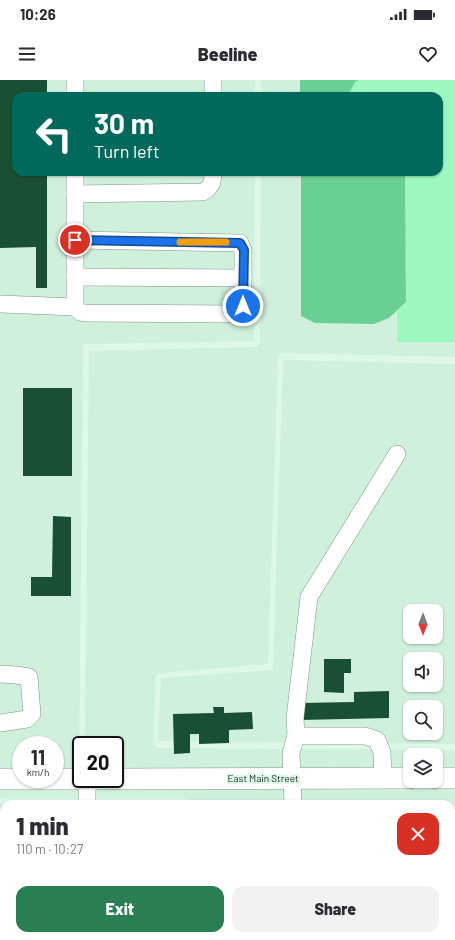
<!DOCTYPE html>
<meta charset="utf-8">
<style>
body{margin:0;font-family:Barlow,sans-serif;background:#f2f2f3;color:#2b2b33;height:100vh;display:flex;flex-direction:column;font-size:15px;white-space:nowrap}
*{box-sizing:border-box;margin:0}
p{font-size:13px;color:#7c7c81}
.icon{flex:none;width:22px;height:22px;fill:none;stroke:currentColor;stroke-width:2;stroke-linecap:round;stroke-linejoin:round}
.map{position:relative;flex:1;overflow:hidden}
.panel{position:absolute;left:0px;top:720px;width:455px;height:140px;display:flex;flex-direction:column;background:#fff;border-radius:12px 12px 0 0;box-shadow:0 1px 3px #0004}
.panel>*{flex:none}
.guide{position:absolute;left:12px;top:12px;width:431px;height:84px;border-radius:12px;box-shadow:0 1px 3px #0004;background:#00695c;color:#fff;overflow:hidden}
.needle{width:26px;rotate:180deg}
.fabs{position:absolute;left:403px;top:524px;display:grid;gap:8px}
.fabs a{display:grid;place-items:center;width:40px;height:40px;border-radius:8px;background:#fff;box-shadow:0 1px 3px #0004;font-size:20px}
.speed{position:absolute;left:12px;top:656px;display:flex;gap:8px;font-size:20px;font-weight:700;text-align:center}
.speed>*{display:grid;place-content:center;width:52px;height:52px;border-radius:50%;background:#fff;box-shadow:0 1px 3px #0004;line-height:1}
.speed small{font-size:10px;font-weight:400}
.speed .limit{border:2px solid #111;border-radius:6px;background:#fff;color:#111}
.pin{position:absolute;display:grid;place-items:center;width:34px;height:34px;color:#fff;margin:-17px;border:2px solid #fff;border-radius:50%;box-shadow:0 1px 4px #0007}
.me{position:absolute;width:44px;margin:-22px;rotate:0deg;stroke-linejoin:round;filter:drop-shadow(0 0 3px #0008)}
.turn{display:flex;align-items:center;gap:14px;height:84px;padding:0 16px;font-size:18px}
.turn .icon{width:52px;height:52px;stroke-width:2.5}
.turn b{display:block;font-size:28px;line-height:34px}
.round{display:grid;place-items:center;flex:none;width:42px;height:42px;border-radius:12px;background:#f2f2f3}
.overview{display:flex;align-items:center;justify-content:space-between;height:68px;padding:0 16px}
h1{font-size:24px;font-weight:800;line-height:30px}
.cta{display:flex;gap:8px;margin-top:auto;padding:8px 16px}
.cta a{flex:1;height:46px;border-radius:12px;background:#2a7f52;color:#fff;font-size:16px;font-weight:800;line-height:46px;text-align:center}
.cta a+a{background:#f2f2f3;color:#2b2b33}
.status{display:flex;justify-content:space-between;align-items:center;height:28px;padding:0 20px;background:#fff;direction:ltr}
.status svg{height:11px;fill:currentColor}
header{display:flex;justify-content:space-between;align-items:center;height:52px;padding:0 16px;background:#fff;font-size:18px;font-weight:800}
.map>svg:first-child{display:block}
</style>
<div class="status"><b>10:26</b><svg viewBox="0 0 49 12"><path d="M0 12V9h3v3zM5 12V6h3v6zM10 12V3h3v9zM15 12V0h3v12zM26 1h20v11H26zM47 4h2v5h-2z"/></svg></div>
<header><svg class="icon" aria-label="menu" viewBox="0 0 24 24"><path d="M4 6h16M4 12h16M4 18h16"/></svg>Beeline<svg class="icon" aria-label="heart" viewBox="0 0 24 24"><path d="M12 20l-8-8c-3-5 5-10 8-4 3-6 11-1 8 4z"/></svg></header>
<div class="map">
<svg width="455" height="860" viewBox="0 0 455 860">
<rect width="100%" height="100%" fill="#def8e7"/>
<g fill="#cff0da" fill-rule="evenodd">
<polygon points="0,0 255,0 255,16 16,16 16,92 255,92 254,261 83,264 79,690 55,689 55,665 21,665 21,688 0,688"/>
<rect x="261" y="0" width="39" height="16"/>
<polygon points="261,92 301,92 302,236 315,243 374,244 389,238 397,231 397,262 455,262 455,277 283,273 278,275 268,584 158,593 155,598 153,665 158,668 455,670 455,690 436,690 436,675 410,675 410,690 115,691 115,665 85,665 89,271 254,267 258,266 260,261"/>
<path d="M283,280L455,284V664L158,661L161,598L273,590ZM410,531H436V557H410ZM410,579H436V605H410ZM410,627H436V653H410Z"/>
<polygon points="455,706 455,860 196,860 196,856 451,856 451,724 194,724 192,720 188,718 0,718 0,707"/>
<polygon points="0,724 4,724 4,856 190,856 190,860 0,860"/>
</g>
<polygon fill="#9cf8c0" points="359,0 455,0 455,262 397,262 397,231 406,222 405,92 439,92 439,16 348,16 355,2"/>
<g fill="#6acf95">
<polygon points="300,0 359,0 355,2 348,16 300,16"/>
<polygon points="301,92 405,92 406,222 389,238 374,244 315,243 301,236"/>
</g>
<g fill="#195033">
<polygon points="0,0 47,0 47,16 16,16 16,92 47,92 47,208 36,208 36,167 0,168"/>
<rect x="23" y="308" width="49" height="88"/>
<polygon points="53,436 71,437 71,516 31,516 31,497 52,497"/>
<polygon points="324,579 351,579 351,593 344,593 344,613 324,612"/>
<polygon points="389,611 389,638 301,640 300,623 354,622 354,612"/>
<polygon points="213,627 224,627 224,633 252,632 253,649 229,650 229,663 199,664 199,654 190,654 190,673 174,674 173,634 214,633"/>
</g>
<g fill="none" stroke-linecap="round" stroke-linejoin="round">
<g stroke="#7f9787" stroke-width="18">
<g id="minor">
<polyline points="213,0 213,16"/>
<polyline points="75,16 75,0"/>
<path d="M75,114L203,112C212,107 213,101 213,92"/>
<polyline points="75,197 243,198"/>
<polyline points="0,224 75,227 75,92"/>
<polyline points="75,227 80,232 85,233 234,234 239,233 243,226 243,170 240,163 75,160"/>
<polyline points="0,594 16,595 29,597 32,634 27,639 0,643"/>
<polyline points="296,656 295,638 309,517 397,374"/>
<polyline points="87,699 87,724"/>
<polyline points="293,724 291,673 296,656 365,656 377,660 382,672 383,698"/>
<polyline points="0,785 4,794"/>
<polyline points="29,856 30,860"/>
</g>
</g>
<g stroke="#7f9787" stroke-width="22">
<g id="major">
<polyline points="436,698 455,698"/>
<polyline points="0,699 110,699"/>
<polyline points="115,699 410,698"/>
</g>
</g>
<use href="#minor" stroke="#fff" stroke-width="17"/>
<use href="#major" stroke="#fff" stroke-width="21"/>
</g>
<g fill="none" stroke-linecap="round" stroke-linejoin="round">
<g stroke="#114b97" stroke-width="10">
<polyline id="route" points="75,160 240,163 244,170 243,226"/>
</g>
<use href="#route" stroke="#1a73e8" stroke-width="7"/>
<polyline stroke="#f59e0b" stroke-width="7" points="180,162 226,162"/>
</g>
<g text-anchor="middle" stroke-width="4" stroke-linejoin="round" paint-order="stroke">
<g font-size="10" fill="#232d26" stroke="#def8e7">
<text x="263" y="702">East Main Street</text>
</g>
</g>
</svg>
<div class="fabs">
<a><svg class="needle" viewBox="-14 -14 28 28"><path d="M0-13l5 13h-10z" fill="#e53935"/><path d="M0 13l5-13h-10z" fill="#7c7c81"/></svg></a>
<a><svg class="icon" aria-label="sound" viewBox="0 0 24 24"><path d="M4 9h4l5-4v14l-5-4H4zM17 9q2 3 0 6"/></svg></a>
<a><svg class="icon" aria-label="search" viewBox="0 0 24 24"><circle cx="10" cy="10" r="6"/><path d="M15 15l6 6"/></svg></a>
<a><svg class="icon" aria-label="layers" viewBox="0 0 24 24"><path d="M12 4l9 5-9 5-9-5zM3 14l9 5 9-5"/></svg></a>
</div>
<div class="speed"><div>11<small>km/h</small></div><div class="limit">20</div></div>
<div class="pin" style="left:75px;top:160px;background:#d93025"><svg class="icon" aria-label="arrive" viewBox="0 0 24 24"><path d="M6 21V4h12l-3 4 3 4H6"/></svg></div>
<svg class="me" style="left:243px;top:226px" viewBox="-20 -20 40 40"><circle r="17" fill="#1a73e8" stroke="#fff" stroke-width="3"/><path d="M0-11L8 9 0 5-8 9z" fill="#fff"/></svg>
<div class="guide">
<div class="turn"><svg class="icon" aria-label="left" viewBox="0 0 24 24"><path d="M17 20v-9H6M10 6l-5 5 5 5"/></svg><div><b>30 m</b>Turn left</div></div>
</div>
<section class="panel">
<div class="overview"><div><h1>1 min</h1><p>110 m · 10:27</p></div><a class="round" style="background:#d93025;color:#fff"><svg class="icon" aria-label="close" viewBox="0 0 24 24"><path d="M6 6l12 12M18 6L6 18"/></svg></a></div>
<div class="cta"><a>Exit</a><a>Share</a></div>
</section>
</div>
